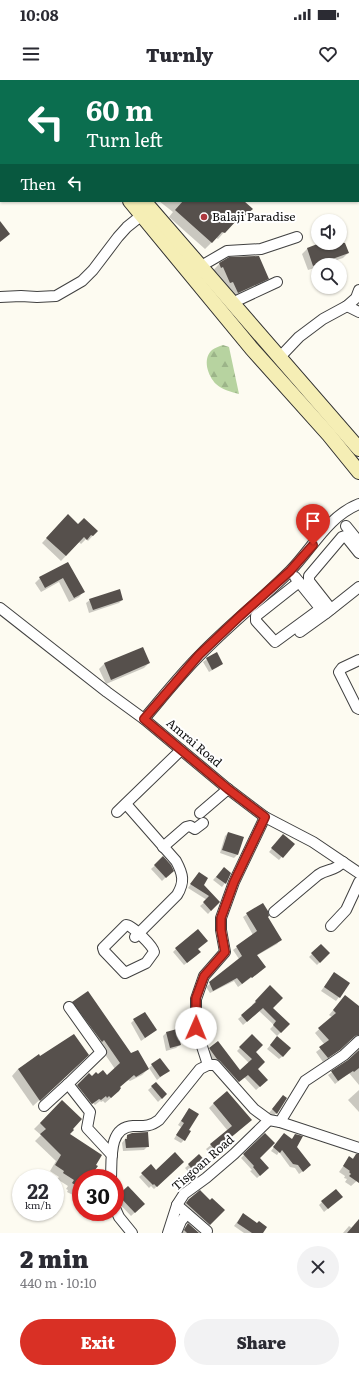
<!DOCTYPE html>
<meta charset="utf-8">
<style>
body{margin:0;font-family:Literata,serif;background:#f2f2f3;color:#2b2b33;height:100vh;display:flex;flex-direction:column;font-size:15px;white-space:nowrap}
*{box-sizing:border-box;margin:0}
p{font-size:13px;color:#7c7c81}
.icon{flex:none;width:22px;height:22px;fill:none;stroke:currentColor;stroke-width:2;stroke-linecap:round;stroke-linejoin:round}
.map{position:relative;height:1153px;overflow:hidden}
.panel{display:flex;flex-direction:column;background:#fff;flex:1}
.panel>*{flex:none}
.banner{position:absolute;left:0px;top:0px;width:359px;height:122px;box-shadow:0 1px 3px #0004;background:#0b6e4f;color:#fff;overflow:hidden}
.fabs{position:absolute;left:311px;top:134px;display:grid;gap:8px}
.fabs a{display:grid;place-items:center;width:36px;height:36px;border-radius:50%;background:#fff;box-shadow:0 1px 3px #0004;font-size:20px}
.speed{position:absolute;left:12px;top:1089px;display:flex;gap:8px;font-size:20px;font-weight:700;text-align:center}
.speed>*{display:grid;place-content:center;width:52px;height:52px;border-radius:50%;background:#fff;box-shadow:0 1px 3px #0004;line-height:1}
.speed small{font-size:10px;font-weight:400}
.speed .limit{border:6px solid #d22;background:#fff;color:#111}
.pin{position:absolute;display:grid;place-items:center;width:34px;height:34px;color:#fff;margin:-41px -17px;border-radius:50% 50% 50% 0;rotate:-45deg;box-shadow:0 0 4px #0007}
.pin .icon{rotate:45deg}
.me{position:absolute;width:44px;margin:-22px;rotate:1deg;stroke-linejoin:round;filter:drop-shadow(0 0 3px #0008)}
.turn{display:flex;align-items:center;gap:14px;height:84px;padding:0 20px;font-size:18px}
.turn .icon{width:52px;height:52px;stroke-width:2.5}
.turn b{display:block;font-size:28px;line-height:34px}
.then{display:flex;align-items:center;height:38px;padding:0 20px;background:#0003;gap:8px;font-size:15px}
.round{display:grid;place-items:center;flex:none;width:42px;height:42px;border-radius:21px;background:#f2f2f3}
.overview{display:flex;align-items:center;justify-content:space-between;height:68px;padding:0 20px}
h1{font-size:24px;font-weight:800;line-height:30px}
.action{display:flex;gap:8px;margin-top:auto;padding:8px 20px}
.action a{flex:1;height:46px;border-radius:24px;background:#d93025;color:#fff;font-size:16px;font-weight:800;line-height:46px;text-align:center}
.action a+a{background:#f2f2f3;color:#2b2b33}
.status{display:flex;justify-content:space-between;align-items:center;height:28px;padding:0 20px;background:#fff;direction:ltr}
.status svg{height:11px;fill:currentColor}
header{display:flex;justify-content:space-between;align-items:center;height:52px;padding:0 20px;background:#fff;font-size:18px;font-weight:800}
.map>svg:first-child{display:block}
</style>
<div class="status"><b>10:08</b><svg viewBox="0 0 49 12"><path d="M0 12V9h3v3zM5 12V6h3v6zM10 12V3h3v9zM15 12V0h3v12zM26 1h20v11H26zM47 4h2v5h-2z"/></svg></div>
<header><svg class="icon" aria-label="menu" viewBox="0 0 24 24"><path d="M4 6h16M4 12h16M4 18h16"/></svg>Turnly<svg class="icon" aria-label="heart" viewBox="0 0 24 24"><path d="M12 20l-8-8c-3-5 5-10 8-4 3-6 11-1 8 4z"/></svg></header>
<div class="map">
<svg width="359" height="1153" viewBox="0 0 359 1153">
<defs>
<pattern id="forest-firs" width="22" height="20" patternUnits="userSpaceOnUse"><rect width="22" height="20" fill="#b7d3a0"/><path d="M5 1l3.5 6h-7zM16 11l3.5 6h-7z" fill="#9cb489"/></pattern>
</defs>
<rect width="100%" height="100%" fill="#fdfbf1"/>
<path fill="url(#forest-firs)" d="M223,265L229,267L239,314C232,312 222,310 216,304C208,296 202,279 212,270C215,268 219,266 223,265Z"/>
<g fill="#0003">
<polygon points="2,0 30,0 29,1 1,1 1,39 0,1"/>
<polygon points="71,0 96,0 96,1 72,1"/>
<polygon points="99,0 182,0 181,1 102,1"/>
<polygon points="260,0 354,0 355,1 259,1"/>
<polygon points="358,4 359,5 359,41 358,40"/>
<polygon points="0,42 1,43 1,106 0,106"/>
<polygon points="159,121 243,121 245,135 229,147 218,159 216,158 205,169 169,137 173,132"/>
<polygon points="342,156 348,173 343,178 322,185 318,185 318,187 308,190 302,174 307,169 323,163 340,163 340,157"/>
<polygon points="229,178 268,198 258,208 229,222 210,194 219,184"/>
<polygon points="63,441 97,451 88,461 86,459 81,464 79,462 61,481 42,463"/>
<polygon points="67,483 83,512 79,517 69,522 59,502 41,512 35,503 40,498"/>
<polygon points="90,520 122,520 119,523 89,533 86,523"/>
<polygon points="143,568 149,583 144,588 106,604 99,589 104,584"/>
<polygon points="207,579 222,584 218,587 209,592 203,582"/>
<polygon points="228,753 243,758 237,775 234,778 220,773 225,756"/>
<polygon points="280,759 293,764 279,780 269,772"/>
<polygon points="163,778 172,791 162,801 151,789"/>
<polygon points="224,788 230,793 225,803 222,807 213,800"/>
<polygon points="199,793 203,805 219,822 208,834 200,826 207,820 188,808"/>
<polygon points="262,824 267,837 280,860 277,864 256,876 262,890 238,907 234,901 210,913 206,907 239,879 233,870 253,855 243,837"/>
<polygon points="321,865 329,873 317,885 309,877"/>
<polygon points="176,869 197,869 197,875 184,885 173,872"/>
<polygon points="334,893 349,904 336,921 321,911"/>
<polygon points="270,907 272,928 289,944 277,956 270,949 274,945 259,931 243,945 238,939 253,926 252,925"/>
<polygon points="341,921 359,928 359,959 358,960 353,959 349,960 334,974 323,982 316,972 325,965 315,953 332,937 329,935"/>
<polygon points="73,922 148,989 152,985 168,991 157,1000 149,988 142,995 130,1001 128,1000 119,1007 112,1017 105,1023 103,1021 101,1022 100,1021 95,1025 93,1023 86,1029 72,1011 89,994 92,998 107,996 115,989 98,964 68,928"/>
<polygon points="134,940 156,950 141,961 131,943"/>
<polygon points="176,950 180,965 176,968 166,971 163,956 166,953"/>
<polygon points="252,955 255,972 256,989 267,1000 256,1010 244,997 235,1005 214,982 207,972 210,969 240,991 249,983 237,971"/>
<polygon points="274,961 283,976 279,979 267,969"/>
<polygon points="359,976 359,1005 349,993 335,1004 328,995 344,984"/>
<polygon points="40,977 80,982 33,1026 12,996 18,989"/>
<polygon points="156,1003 166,1014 158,1022 148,1010"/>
<polygon points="359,1010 359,1032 348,1020"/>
<polygon points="283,1016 277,1033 273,1036 269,1033"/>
<polygon points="62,1021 68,1055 92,1092 87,1098 81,1098 81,1106 73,1115 67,1112 68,1110 66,1109 68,1106 57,1099 59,1097 50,1091 56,1081 35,1061 41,1055 34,1049"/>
<polygon points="214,1023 250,1040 228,1060 226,1067 213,1078 206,1069 228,1051 209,1028"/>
<polygon points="189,1029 184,1060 181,1063 174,1059 181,1047 178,1045"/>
<polygon points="265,1054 258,1078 264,1092 257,1098 250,1091 252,1090 241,1078"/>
<polygon points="128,1055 148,1066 144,1070 123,1071 122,1063"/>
<polygon points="281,1058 296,1067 307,1088 299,1094 295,1088 290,1087 279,1072 277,1075 271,1071"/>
<polygon points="356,1075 359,1075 359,1099 351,1106 345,1102 347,1099 344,1098 345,1096 339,1092 349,1078 352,1079"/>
<polygon points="199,1076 203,1087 192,1096 185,1088"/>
<polygon points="182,1082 154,1109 151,1106 149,1108 139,1097 151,1086 156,1091"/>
<polygon points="128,1107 144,1124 131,1136 115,1119"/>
<polygon points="189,1119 210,1121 224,1130 204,1150 184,1125"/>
<polygon points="338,1120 324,1132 319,1125 322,1122"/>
<polygon points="243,1134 262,1153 244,1153 234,1146"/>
<polygon points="359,1143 359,1153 343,1153 349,1146 352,1148"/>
<polygon points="188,1144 198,1153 181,1153"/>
</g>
<g fill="#56504c">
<polygon points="183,121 244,121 253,129 237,142 236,141 225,153 222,152 212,163 175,130"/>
<polygon points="0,141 10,154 0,162"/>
<polygon points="320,163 345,163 349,173 313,186 307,168"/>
<polygon points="259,176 269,199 238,213 233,202 230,203 223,187 221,188 219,183 229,177"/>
<polygon points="68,434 78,444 84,438 98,451 93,456 91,455 87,460 84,457 66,476 46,458"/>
<polygon points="68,482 85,512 74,518 63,498 45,508 39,497"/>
<polygon points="120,509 123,520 93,530 89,519"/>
<polygon points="143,567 150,583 111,600 104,583"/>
<polygon points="217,572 223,584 212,590 206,578"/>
<polygon points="228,752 244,757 238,775 222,770"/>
<polygon points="283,754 295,764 283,778 271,768"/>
<polygon points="163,776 171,785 174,791 166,798 154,785"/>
<polygon points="224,787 231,793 226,804 216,797"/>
<polygon points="199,792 208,798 204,805 220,822 211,831 203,822 209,816 190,804"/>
<polygon points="263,823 268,831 269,836 268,837 282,860 257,875 266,887 252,898 251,897 242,904 237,898 213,911 209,902 242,876 236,866 257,851 246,833"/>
<polygon points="198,849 208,861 198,869 201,872 187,883 175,868"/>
<polygon points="321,864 330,873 320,883 311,873"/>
<polygon points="334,892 350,903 340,918 324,907"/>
<polygon points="270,905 283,918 273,928 290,944 281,953 273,945 276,941 263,928 247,942 241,935 256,922 255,921"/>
<polygon points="88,911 131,973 138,970 149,989 136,997 134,995 120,1007 121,1008 119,1011 111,1018 109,1016 107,1018 106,1016 101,1020 99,1019 92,1024 77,1005 89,993 92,996 96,992 98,994 103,990 107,995 120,983 104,960 102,962 72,922"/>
<polygon points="345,915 359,926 359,955 355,956 340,970 328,978 319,967 329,960 318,948 336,933 333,930"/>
<polygon points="145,932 157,950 145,958 133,939"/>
<polygon points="177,949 181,965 170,968 166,952"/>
<polygon points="74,954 89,975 40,1021 18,989 39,974 40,976"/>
<polygon points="252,954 263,965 256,972 265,982 258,989 268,1000 260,1007 248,995 239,1002 220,981 217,979 209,968 218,961 240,990 252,979 239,967"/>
<polygon points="277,956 291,968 283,977 270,965"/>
<polygon points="359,970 359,988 354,992 353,991 338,1001 331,991 348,980"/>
<polygon points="160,978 170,991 160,997 151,984"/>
<polygon points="156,1002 167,1014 162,1019 151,1006"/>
<polygon points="227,1011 252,1040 229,1059 232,1062 218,1074 210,1064 232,1046 213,1023"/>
<polygon points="283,1015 287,1018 277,1034 272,1029"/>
<polygon points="62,1020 82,1039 73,1049 74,1050 70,1054 102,1075 96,1085 98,1086 93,1093 91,1092 87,1098 81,1098 81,1109 72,1103 74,1100 63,1093 64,1091 55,1085 61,1075 40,1054 46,1049 40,1043"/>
<polygon points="189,1028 199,1034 189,1050 191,1051 185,1061 176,1055 184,1043 181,1041"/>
<polygon points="148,1052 149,1067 126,1068 125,1059 127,1059 127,1055 132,1053"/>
<polygon points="265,1053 275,1063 260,1078 269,1088 260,1096 253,1087 254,1086 243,1074"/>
<polygon points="284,1053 292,1059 295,1054 303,1056 297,1067 311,1085 303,1092 298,1085 293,1084 282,1070 280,1073 273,1067"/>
<polygon points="175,1072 184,1082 157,1107 154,1104 153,1105 141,1093 151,1084 156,1090"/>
<polygon points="199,1074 208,1084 196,1094 188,1084"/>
<polygon points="356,1074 359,1074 359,1103 349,1096 351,1094 349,1092 350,1091 343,1086 349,1076 353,1079"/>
<polygon points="128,1106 145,1124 135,1133 118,1115"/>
<polygon points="336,1109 343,1117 328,1129 321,1121"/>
<polygon points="200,1110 210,1120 212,1118 225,1130 210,1145 186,1123 189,1119"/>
<polygon points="243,1133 257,1143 259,1141 267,1147 263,1153 252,1153 237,1143"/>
<polygon points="359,1139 359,1153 347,1153"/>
<polygon points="188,1143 199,1153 187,1153 184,1150"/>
</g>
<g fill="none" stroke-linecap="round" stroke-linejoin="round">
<g stroke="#414141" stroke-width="12">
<g id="street">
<polyline points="42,0 43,1"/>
<polyline points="103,0 104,1"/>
<polyline points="206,1 206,0"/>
<polyline points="260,1 260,0"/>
<polyline points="0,35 1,35"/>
<polyline points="196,189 227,171 261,169 297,157"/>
<polyline points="0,217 21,216 37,217 56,216 82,201 93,190 118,157 127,147 147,131"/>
<polyline points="232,223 277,202"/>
<polyline points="347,226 359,232"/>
<polyline points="280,277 299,257 323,239 347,226 356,218 359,210"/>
<polyline points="346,446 359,462"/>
<polyline points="295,497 324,533"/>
<polyline points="299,502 256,536 256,541 275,562 320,529"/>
<polyline points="0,528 107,612 144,639 228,709 265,737 313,762 359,793"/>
<polyline points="331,529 309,501 309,496 342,457 345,456 347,458 359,473"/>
<polyline points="300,552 325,534 359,507"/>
<polyline points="359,580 342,588 339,592 357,628 359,629"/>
<path d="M144,639C162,618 180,595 200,575C229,545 261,520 290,491C312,469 328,436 359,424"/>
<path d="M126,724L176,781C183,794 185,802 177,815L135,857"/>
<polyline points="117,732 181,670"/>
<polyline points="200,733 228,709"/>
<polyline points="163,767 186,747 190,746 195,749 203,743"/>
<path d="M274,832L318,795C328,788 334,792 343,782"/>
<path d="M126,845C132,845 153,866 154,872L146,883L125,893L104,871L103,868Z"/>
<polyline points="331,846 346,830 359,802"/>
<polyline points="69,927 101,972 68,1004 90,1032 87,1048 112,1075"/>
<polyline points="208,985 196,948 196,919 204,896 225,872 221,850 221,838 234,802 265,737"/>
<polyline points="44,1026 68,1004"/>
<polyline points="280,1042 305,1001 344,975 359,961"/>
<path d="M111,1098C112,1080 108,1047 133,1046C143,1046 150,1047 159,1040L200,989L208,985H215L254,1029L269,1040L280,1042L359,1068"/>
<polyline points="177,1125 207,1151"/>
<polyline points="115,1128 119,1137 132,1153"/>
<polyline points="168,1153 177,1125 184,1114 206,1098 234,1074 269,1040"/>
<polyline points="176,1153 181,1141 187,1134"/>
</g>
</g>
<g stroke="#303030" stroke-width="16">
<g id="secondary">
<polyline points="130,121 252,269 329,355 359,392"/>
<polyline points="144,121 359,369"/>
</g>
</g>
<use href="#street" stroke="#fff" stroke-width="10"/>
<use href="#secondary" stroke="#f5eeb5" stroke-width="14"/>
</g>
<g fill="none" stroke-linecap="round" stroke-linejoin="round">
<g stroke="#8d1f18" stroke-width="10">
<polyline id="route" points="196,948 196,918 204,896 225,872 221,850 221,838 234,802 265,737 228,709 144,639 199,575 240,536 290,491 313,465"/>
</g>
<use href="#route" stroke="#d93025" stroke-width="7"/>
</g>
<circle fill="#ad383e" stroke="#fff" stroke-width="1.5" cx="204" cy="137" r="4"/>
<g text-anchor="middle" stroke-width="4" stroke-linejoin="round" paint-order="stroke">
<g font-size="12" fill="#0e0e0e" stroke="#fff" text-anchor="start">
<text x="212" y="141">Balaji Paradise</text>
</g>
<g font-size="12" fill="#0e0e0e" stroke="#fff">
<text transform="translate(194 663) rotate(40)" y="4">Amrai Road</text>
<text transform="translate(203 1083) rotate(-41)" y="4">Tisgoan Road</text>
</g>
</g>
</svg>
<div class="fabs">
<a><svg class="icon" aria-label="sound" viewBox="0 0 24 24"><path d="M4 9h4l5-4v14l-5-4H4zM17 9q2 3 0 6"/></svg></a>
<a><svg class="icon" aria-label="search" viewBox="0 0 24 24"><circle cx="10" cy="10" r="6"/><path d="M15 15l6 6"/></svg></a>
</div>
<div class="speed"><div>22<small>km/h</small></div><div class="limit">30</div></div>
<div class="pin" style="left:313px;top:465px;background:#d93025"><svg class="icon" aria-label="arrive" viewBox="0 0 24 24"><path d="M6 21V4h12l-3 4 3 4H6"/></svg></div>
<svg class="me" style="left:196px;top:948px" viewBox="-20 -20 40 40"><circle r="19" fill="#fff"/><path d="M0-13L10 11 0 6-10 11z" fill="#d93025"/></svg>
<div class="banner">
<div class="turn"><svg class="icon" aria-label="left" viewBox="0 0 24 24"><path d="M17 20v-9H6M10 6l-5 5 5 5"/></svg><div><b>60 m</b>Turn left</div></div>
<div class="then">Then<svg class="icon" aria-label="left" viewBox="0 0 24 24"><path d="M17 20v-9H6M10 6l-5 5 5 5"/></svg></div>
</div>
</div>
<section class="panel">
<div class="overview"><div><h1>2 min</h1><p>440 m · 10:10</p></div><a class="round"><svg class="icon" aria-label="close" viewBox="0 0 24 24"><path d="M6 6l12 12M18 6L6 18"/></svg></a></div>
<div class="action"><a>Exit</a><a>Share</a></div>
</section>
